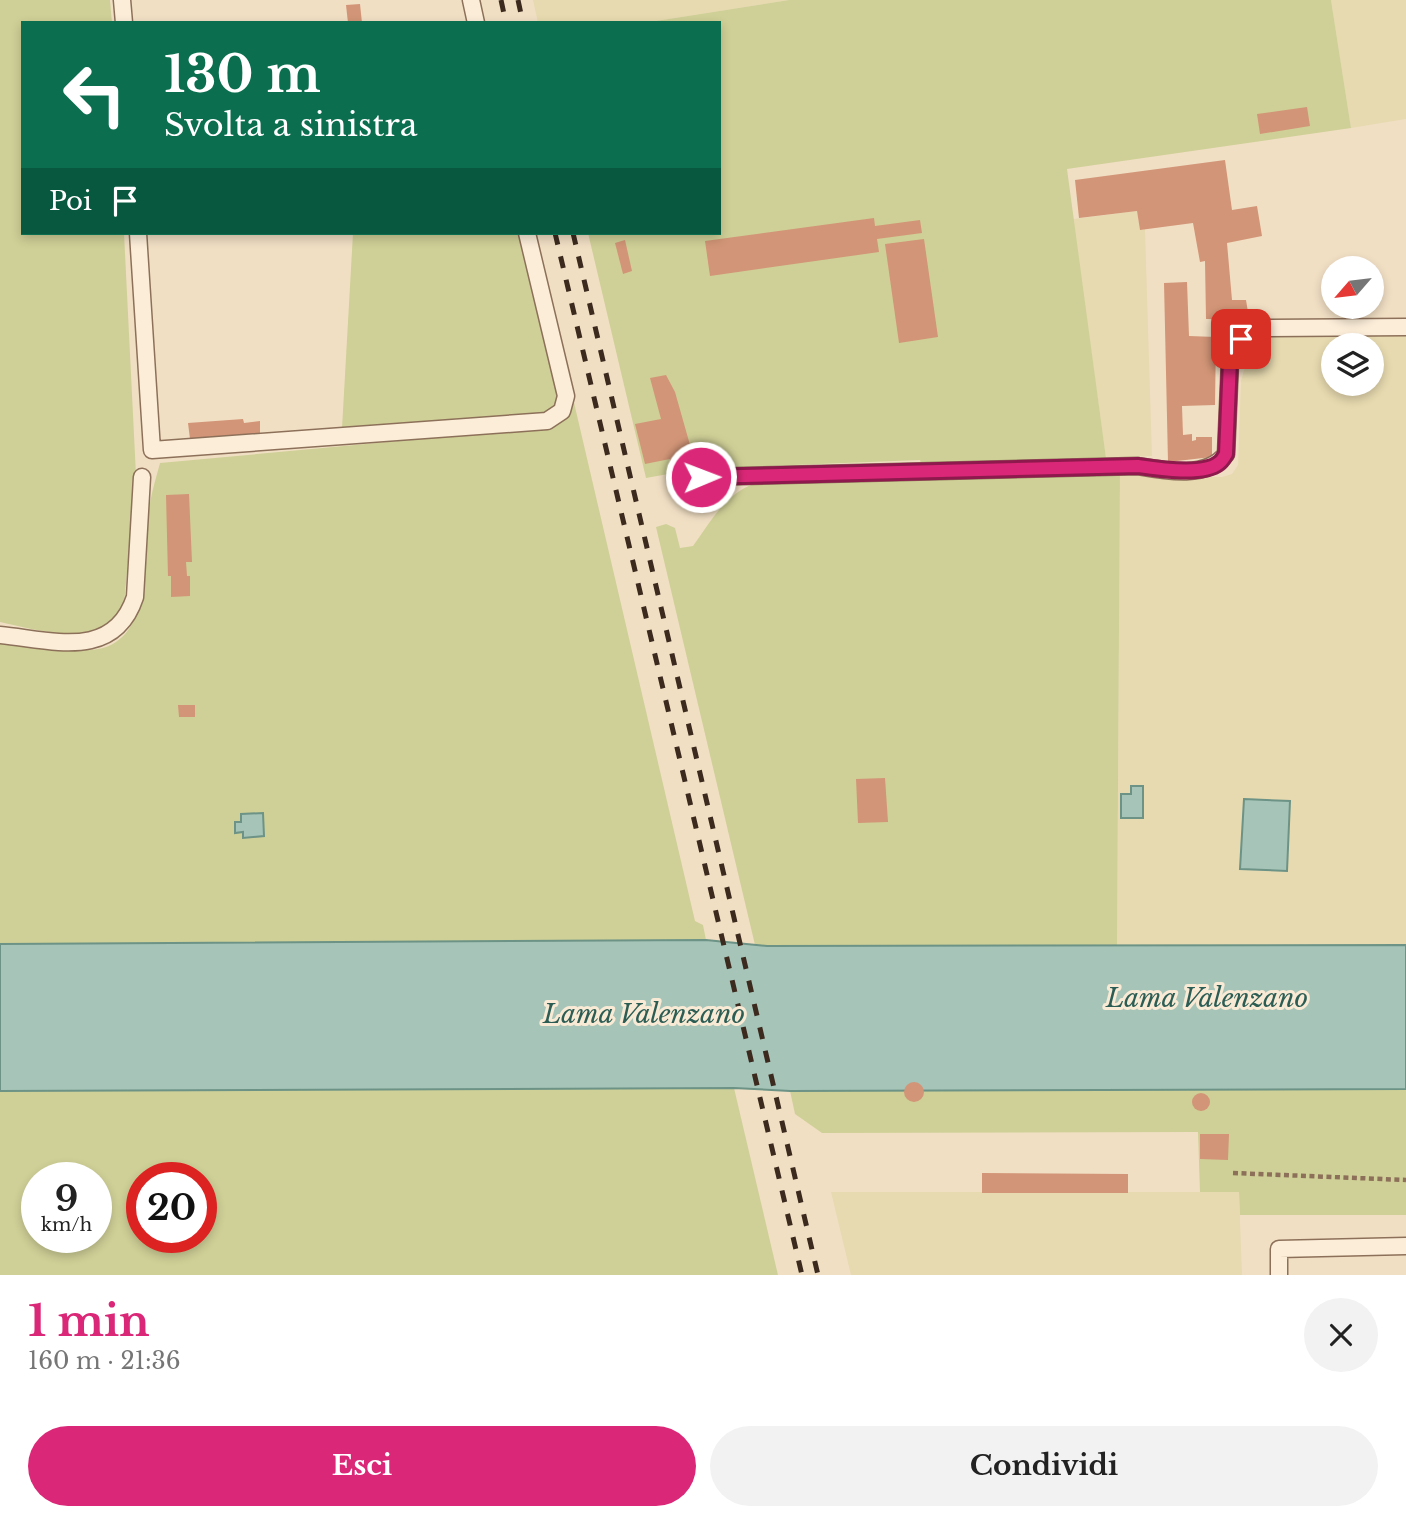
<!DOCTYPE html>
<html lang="it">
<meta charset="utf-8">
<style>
body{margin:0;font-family:"Libre Baskerville",serif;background:#f2f2f2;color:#222;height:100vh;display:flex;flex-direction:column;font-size:26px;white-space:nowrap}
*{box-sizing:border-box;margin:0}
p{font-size:23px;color:#767676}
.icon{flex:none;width:38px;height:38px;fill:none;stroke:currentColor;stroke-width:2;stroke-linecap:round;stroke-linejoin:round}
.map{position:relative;height:1275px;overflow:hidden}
.sheet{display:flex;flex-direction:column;background:#fff;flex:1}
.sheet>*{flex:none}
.guide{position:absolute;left:21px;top:21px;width:700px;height:214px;border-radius:0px;box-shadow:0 4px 10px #0003;background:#0b6e4f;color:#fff;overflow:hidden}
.needle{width:46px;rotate:242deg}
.tools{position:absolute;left:1321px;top:256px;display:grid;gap:14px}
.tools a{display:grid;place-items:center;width:63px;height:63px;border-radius:50%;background:#fff;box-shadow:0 4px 10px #0003;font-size:35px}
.speed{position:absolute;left:21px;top:1162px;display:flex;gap:14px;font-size:35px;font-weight:700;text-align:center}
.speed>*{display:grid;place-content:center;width:91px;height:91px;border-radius:50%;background:#fff;box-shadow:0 4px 10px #0003;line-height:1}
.speed small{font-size:18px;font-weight:400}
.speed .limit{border:10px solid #d22;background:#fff;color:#111}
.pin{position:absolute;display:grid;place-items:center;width:60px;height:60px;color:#fff;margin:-30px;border-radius:14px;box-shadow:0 4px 10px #0006}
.me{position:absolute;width:77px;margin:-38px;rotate:89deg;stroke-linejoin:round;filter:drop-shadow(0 0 5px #0008)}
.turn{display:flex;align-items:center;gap:24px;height:147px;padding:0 28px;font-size:32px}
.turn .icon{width:91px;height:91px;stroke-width:2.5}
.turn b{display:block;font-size:49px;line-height:60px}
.then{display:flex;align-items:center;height:66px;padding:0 28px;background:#0003;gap:14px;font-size:26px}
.round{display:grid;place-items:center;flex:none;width:74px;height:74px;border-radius:37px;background:#f2f2f2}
.summary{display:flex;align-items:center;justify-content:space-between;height:119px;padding:0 28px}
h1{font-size:42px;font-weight:700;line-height:52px;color:#db2777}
.button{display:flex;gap:14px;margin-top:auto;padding:14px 28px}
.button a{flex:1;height:80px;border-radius:42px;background:#db2777;color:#fff;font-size:28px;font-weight:700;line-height:80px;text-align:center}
.button a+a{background:#f2f2f2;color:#222}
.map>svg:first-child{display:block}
</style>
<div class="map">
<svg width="1406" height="1275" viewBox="0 0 1406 1275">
<rect width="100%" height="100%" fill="#f1dfc4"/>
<g fill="#e7dab0" fill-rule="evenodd">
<polygon points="533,0 789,0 643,23 538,23"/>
<polygon points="1331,0 1406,0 1406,119 1351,128"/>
<polygon points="1137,211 1140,230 1145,229 1152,456 1106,458 1073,219"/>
<path d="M1289,334H1406V945H1117L1120,473H1139L1155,477H1222L1232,474L1238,465L1241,381L1246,363L1256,347L1271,337ZM1334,345H1372V383H1334Z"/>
<polygon points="831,1192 1239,1192 1242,1275 851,1275"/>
</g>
<g fill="#cfd097" fill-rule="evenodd">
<path d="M0,0H110L112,23H23V233H124L136,475L124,604C121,609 119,615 116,619C90,646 32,629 0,622Z"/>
<polygon points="789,0 1331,0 1351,128 1067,169 1106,458 921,464 920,460 696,469 646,478 588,233 719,233 719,23 643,23"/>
<polygon points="353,233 520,233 560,397 555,408 549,414 342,428"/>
<path d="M572,394L695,921L703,925L706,940L0,944V642C27,644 66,651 91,650C155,646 144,554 149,510C151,494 156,478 160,463L552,427C567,419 570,411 572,394Z"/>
<path d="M1120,473L1117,945H755L656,527L666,524L675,528L680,548L693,546C711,521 725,494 754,484Z"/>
<path d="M734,1088L778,1275H0V1091ZM37,1178H96V1237H37ZM142,1178H201V1237H142Z"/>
<polygon points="1406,1089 1406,1215 1240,1215 1239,1192 1200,1192 1198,1132 822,1133 795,1114 790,1091"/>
</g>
<g fill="#a6c4b8" stroke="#6c9386" stroke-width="2">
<polygon points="1131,786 1143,786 1143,818 1121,818 1121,794 1131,794"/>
<polygon points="1244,799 1290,801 1287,871 1240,869"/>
<polygon points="263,813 264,836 243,838 243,832 235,833 235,822 241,822 241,814"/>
<polygon points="706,940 767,946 1406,945 1406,1089 790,1091 734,1088 0,1091 0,944"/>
</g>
<g fill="#d29577">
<polygon points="360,4 362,23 348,23 346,5"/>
<polygon points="1307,107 1310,126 1260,134 1257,114"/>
<polygon points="1225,160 1232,210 1257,206 1262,236 1227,243 1232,300 1246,300 1248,312 1262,311 1262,320 1206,319 1205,261 1200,262 1193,223 1140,230 1137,211 1079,218 1075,180"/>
<polygon points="874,218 875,226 920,220 922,233 877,239 879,252 710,276 705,241"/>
<polygon points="924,239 938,337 899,343 885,244"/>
<polygon points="625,240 632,271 623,274 615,243"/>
<polygon points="1187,282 1189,336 1216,337 1215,405 1182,406 1183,435 1192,434 1192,441 1196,440 1196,437 1212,437 1212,457 1168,462 1164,283"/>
<polygon points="666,375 675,392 692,452 695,474 672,474 670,459 645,464 635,424 661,419 650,378"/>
<polygon points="243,419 244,423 260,421 260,434 190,439 188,423"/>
<polygon points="189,494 192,562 186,562 187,576 190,576 190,596 171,597 171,576 168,576 166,495"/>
<polygon points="178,705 195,705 195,717 179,717"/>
<polygon points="885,778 888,822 858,823 856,779"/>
<circle cx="914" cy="1092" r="10"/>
<circle cx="1201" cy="1102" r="9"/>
<polygon points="1200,1134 1229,1134 1228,1160 1200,1159"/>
<polygon points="982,1173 1128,1174 1128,1193 982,1193"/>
</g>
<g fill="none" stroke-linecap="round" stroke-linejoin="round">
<g stroke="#8d7059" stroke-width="19">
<g id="service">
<polyline points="122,0 124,23"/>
<polyline points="471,0 476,23"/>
<polyline points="138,233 152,450 547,421 562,411 566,396 527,233"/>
<path d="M701,477L1138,466C1166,471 1207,479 1226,454L1230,361L1241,339L1265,328L1406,327"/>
<path d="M0,635C52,640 114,661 135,597L142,477"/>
<polyline points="1279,1275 1279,1249 1406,1246"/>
</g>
</g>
<polyline stroke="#8d7059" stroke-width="4.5" stroke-dasharray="5 3.5" stroke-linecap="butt" points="1233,1173 1406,1180"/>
<use href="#service" stroke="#fbedd8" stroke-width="16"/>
<g stroke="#3c2a1e" stroke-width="5" stroke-dasharray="12 12" stroke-linecap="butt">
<polyline points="501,0 506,23"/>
<polyline points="518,0 523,23"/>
<polyline points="555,233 802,1275"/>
<polyline points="573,233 818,1275"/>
</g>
</g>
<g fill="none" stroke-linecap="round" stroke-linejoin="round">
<g stroke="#8e194d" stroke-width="18">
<path id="route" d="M701,477L1138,466C1158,469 1203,476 1219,463C1222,461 1224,457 1226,454L1230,361L1241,339"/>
</g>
<use href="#route" stroke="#db2777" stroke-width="12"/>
</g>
<g text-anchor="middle" stroke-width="6" stroke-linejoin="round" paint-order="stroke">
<g font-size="26" font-style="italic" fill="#2c5d55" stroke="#f8ead4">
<text x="1207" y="1007">Lama Valenzano</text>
<text x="644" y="1023">Lama Valenzano</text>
</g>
</g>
</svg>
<div class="tools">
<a><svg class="needle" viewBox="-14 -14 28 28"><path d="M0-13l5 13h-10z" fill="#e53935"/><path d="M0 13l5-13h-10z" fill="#767676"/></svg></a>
<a><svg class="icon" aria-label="layers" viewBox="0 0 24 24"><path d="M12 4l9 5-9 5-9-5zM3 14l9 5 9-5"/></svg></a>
</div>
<div class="speed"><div>9<small>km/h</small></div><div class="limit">20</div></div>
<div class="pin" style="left:1241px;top:339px;background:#d93025"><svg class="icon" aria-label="arrive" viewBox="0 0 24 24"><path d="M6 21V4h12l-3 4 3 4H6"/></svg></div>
<svg class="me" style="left:701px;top:477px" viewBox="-20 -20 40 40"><circle r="17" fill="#db2777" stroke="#fff" stroke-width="3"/><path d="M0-11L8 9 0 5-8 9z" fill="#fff"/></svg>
<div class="guide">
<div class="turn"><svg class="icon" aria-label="left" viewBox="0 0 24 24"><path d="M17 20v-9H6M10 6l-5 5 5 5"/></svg><div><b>130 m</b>Svolta a sinistra</div></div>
<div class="then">Poi<svg class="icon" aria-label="arrive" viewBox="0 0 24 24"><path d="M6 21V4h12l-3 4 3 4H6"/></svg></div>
</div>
</div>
<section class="sheet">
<div class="summary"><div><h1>1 min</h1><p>160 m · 21:36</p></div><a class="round"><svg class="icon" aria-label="close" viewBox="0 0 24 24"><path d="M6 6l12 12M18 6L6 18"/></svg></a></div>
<div class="button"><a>Esci</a><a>Condividi</a></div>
</section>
